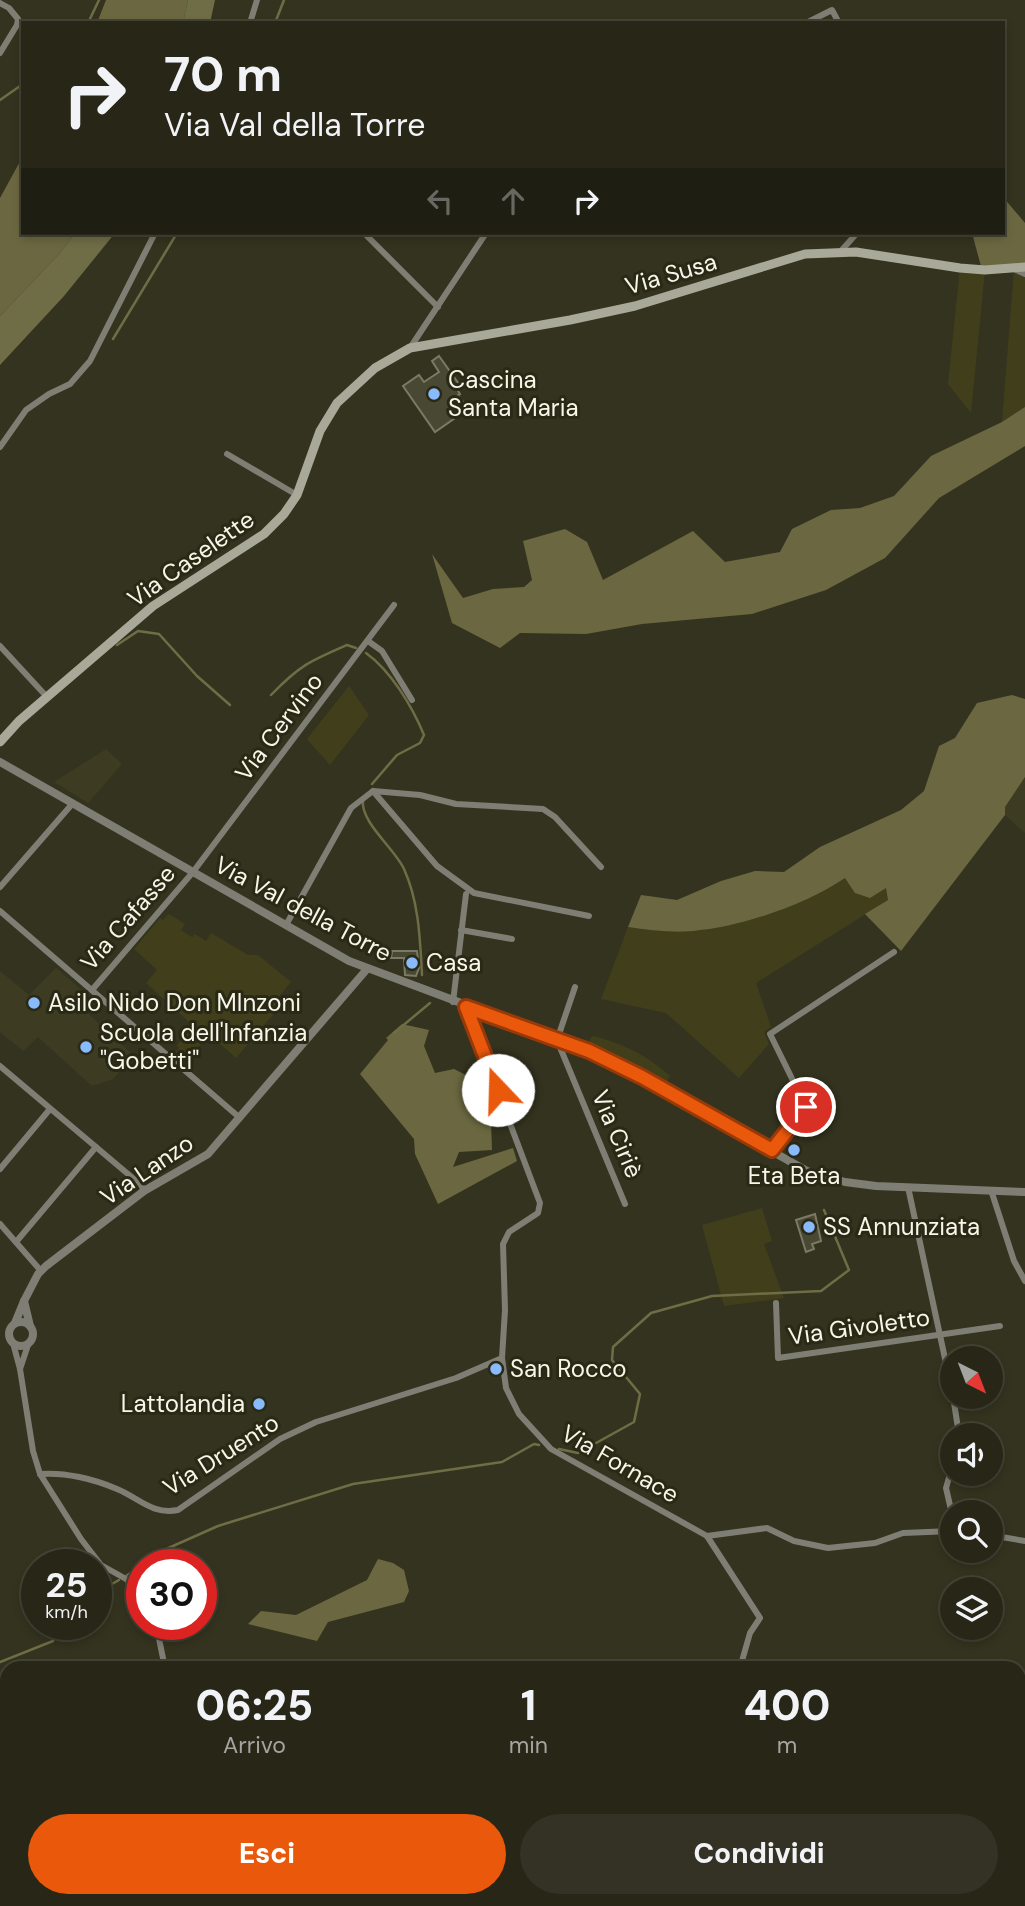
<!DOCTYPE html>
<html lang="it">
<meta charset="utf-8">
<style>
body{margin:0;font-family:"DM Sans",sans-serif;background:#333224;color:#f1f3f6;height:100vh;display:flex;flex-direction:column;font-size:26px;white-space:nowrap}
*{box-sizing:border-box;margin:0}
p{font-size:23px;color:#a4a5a1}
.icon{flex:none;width:38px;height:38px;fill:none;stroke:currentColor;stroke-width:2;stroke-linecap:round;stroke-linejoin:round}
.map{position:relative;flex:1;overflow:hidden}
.sheet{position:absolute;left:0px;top:1661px;width:1026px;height:247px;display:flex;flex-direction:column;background:#272617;border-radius:21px 21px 0 0;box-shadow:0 4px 10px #0003,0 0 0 2px #434336}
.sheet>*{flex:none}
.guide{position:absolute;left:21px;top:21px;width:984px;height:214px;border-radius:0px;box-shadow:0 4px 10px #0003,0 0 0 2px #434336;background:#272617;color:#f1f3f6;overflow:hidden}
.needle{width:46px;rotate:138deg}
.buttons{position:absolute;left:940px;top:1346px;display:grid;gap:14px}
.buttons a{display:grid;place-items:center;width:63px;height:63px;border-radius:50%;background:#272617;box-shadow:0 4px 10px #0003,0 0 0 2px #434336;font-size:35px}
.speed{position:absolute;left:21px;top:1549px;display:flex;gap:14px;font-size:35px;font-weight:700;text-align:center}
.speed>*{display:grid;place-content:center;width:91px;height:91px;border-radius:50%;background:#272617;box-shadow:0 4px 10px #0003,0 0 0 2px #434336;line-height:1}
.speed small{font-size:18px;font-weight:400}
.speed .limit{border:10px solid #d22;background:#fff;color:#111}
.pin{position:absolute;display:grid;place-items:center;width:60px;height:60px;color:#fff;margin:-30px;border:4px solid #fff;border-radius:50%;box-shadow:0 2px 7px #0007}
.me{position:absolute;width:77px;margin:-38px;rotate:339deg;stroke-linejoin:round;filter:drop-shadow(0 0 5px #0008)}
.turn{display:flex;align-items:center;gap:24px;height:147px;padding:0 28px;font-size:32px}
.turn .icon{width:91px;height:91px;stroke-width:2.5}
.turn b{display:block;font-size:49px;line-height:60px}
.lanes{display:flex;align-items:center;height:66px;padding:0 28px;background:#0003;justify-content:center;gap:35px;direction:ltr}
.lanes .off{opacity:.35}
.eta{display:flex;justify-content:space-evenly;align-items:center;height:119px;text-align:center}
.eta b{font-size:42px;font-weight:800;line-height:49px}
.action{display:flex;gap:14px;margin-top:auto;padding:14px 28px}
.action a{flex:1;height:80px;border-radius:42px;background:#ea580c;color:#fff;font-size:28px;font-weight:800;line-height:80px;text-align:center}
.action a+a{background:#333224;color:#f1f3f6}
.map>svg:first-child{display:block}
</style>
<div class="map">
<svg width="1025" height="1906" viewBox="0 0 1025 1906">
<rect width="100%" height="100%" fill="#34331f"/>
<g fill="#3d3b21">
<polygon points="106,749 122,764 88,803 54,782"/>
<polygon points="1025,777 1025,833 1005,815 1005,807"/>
<polygon points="56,968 85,993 79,1005 134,1056 113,1079 92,1086 38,1037 23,1051 0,1032 0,971 29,995"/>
</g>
<g fill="#413f1b">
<polygon points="960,268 985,270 971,413 948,384"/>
<polygon points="1014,269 1025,274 1025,407 1002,422"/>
<polygon points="349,686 369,715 330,765 307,739"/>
<path d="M845,878L886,888L888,900L756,983L771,1027L764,1032L769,1044L739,1078L666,1013L601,999L628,927C649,930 671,933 693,931C739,927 807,905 845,878Z"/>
<polygon points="169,914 185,924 181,930 192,937 195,934 206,941 211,933 248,955 258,955 291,982 277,999 282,1004 236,1058 206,1031 202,1036 205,1039 191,1055 186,1052 180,1058 175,1053 179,1048 177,1045 189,1031 190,1023 146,983 157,970 134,949 160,918 163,920"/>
<path d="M592,1036C623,1043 646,1055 670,1076L666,1083L589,1042Z"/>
<polygon points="762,1208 772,1241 764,1244 784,1298 724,1306 702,1225"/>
</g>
<g fill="#6b6841">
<polygon points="106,0 188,0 183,23 97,23"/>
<polygon points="23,156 23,233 75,233 59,254 0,316 0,198"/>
<polygon points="1003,197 1025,223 1025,267 982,270 972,233 1003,233"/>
<polygon points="1025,407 1025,446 939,498 885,558 826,590 752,614 642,624 586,634 520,633 500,648 452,623 432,554 463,598 493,589 524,587 532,580 523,541 565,529 587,542 603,580 693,531 725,562 780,552 792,529 831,510 860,508 894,496 931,456 1002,422"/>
<path d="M1012,695L1025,699V777L1005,807V815L901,951L865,914L888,900L886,888L870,898L855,893L845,878C806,905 740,927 693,931C671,933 649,930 628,927L641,895L677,900L721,881L755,871L784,872L820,847L901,810L924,791L939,746L955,738L977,703Z"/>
<polygon points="402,1024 429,1030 424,1046 435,1073 454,1069 490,1087 501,1117 491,1122 492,1150 459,1152 453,1167 513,1148 517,1161 438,1204 415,1154 414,1139 360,1074 388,1040 386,1038"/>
<polygon points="378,1559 393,1563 404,1570 409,1591 404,1602 328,1622 317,1641 248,1624 261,1611 296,1615 367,1580"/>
</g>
<g fill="#6f6d46">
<polygon points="188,0 215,0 210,23 183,23"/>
<polygon points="75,233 115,233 64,296 0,365 0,316 59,254"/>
</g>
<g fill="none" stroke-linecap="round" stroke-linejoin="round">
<g stroke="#6f6d46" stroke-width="2.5">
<polyline points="88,23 99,0"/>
<polyline points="275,23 284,0"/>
<polyline points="0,100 23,84"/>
<polyline points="113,339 177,233"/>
<polyline points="117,645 138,631 159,634 197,676 230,705"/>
<path d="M366,653C391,671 412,706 424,735L420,743L397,755L372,784"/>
<path d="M271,695C300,665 310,661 347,645L356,648"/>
<path d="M363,800C360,822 395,849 404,869C419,902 420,939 422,975"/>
<polyline points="394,1033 430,1003"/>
<polyline points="559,1449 578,1453 634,1422 640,1394 612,1360 613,1347 651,1313 712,1296 821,1291 849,1270 824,1210"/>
<polyline points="143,1564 164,1550 218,1526 353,1484 502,1462 534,1444 539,1445"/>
<polyline points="126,1576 142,1565"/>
<polyline points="96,1593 119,1580"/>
<polyline points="0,1662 53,1641 55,1624"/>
</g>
</g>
<g fill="#494833" stroke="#7b7a64" stroke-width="2">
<polygon points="439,356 461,387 457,389 460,394 458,395 468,409 435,432 403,386 419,375 424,382 439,372 432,361"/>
<polygon points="392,951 417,951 419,968 416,976 405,975 404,958 391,958"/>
<polygon points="815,1214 821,1241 812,1244 814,1249 806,1252 796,1220"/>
</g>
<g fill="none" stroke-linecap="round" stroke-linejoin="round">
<g stroke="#7e7e74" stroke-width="6">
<polyline points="0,3 9,8 18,19 17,25 0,53"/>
<polyline points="250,23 257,0"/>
<polyline points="806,23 832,10 839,23"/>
<polyline points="364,233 438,307"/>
<polyline points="841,251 857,233"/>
<polyline points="1014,269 1025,274"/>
<polyline points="410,348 486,233"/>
<polyline points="0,447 26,410 49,394 70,384 90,361 155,233"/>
<polyline points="227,454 297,495"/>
<polyline points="368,641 382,651 412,700"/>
<polyline points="0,646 47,697"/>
<polyline points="373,791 437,866 474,893 589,916"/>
<polyline points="0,887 73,803"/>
<polyline points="0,911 240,1118"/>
<polyline points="286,925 351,808 373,791 420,795 456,804 543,809 555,817 601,867"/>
<polyline points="461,930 512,939"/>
<polyline points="575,987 557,1040 625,1204"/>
<polyline points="92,990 193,872 394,605"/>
<polyline points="453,1002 466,894"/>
<polyline points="466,1007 540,1203 538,1213 509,1232 503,1244 505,1310 502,1358 506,1388 519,1414 551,1449 707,1536 760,1618 750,1633 740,1668"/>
<polyline points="0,1066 141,1185 144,1191"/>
<polyline points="772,1150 806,1107 770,1034 894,952"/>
<polyline points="0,1169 50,1109"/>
<polyline points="908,1187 952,1391"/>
<polyline points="991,1190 1014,1261 1025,1281"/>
<polyline points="0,1224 41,1271"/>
<polyline points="16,1242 96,1147"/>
<polyline points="776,1303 778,1358 1000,1326"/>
<polyline points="13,1343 20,1369 29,1342"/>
<polyline points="20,1369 33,1451 40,1474 81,1539 101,1565 126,1579 142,1595"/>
<polyline points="953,1396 959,1435"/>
<polyline points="952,1467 946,1488 952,1514"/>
<path d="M40,1474C65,1472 94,1479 117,1489C139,1498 152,1515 178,1510L280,1439L316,1422L456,1378L502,1358"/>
<polyline points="990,1535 1025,1541"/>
<polyline points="707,1536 767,1528 794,1541 828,1548 875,1543 903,1533 952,1531"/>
<polyline points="156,1624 165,1668"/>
<polyline points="201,1900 202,1906"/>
<polyline points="797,1900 799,1906"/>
</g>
<g stroke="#7e7e74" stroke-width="8">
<polyline points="0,762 349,961 589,1051 642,1078 807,1171 845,1182 876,1186 1025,1192"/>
<polyline points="24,1301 38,1274 46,1266 144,1191 208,1154 367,969"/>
<circle cx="21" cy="1334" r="12"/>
<polyline points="15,1323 24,1301 30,1326"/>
</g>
<polyline stroke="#a9a999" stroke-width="9" points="0,742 19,721 153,606 264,534 284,514 297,495 320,431 337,403 375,368 410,348 570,320 635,306 805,254 856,252 960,268 985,270 1025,267"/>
</g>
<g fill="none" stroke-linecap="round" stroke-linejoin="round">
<g stroke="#983908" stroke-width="18">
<polyline id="route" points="498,1090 466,1007 589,1051 642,1077 772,1150 806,1107"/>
</g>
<use href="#route" stroke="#ea580c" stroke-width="12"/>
</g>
<g fill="#89bafc" stroke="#2a2916" stroke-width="2.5">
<circle cx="434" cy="394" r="7"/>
<circle cx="412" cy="963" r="7"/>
<circle cx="34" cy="1003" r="7"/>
<circle cx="86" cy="1047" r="7"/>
<circle cx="794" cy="1150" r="7"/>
<circle cx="809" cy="1227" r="7"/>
<circle cx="496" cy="1369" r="7"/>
<circle cx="259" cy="1404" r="7"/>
</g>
<g text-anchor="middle" stroke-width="6" stroke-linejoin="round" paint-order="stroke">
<g font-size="24" fill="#f6f6e9" stroke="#2a2916">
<text transform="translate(671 274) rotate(-16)" y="8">Via Susa</text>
<text transform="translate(191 559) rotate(-35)" y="8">Via Caselette</text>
<text transform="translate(279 727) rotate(-53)" y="8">Via Cervino</text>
<text transform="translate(303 909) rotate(28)" y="8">Via Val della Torre</text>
<text transform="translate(128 918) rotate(-49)" y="8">Via Cafasse</text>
<text transform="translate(617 1134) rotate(67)" y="8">Via Ciriè</text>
<text transform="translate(147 1170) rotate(-34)" y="8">Via Lanzo</text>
<text transform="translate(859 1327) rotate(-8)" y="8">Via Givoletto</text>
<text transform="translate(221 1455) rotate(-32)" y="8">Via Druento</text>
<text transform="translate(620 1464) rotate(30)" y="8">Via Fornace</text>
</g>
<g font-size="24" fill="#f6f6e9" stroke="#2a2916" text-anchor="start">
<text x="448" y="388">Cascina<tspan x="448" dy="28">Santa Maria</tspan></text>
<text x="426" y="971">Casa</text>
<text x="48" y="1011">Asilo Nido Don MInzoni</text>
<text x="100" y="1041">Scuola dell'Infanzia<tspan x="100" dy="28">"Gobetti"</tspan></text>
<text x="794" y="1184" text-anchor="middle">Eta Beta</text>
<text x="823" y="1235">SS Annunziata</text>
<text x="510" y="1377">San Rocco</text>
<text x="245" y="1412" text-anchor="end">Lattolandia</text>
</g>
</g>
</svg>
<div class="buttons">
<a><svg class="needle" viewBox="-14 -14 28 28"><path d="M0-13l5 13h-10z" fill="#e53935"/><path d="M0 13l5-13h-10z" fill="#a4a5a1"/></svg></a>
<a><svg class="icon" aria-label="sound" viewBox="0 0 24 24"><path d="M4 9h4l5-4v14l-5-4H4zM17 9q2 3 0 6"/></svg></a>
<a><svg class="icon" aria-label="search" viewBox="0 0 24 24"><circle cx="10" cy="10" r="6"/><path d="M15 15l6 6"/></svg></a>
<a><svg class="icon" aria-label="layers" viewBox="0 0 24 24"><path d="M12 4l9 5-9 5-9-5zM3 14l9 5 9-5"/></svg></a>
</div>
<div class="speed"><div>25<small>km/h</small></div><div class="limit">30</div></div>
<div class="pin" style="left:806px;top:1107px;background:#d93025"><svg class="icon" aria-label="arrive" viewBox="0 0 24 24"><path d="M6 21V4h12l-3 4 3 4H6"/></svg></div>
<svg class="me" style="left:498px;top:1090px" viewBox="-20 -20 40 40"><circle r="19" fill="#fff"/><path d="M0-13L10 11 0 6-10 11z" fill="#ea580c"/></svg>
<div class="guide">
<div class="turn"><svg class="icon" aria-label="right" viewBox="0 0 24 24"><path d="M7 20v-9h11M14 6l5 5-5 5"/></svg><div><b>70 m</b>Via Val della Torre</div></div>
<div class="lanes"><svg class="icon off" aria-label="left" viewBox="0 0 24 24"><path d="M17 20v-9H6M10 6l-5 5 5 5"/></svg><svg class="icon off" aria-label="ahead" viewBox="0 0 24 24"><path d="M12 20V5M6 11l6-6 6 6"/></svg><svg class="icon" aria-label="right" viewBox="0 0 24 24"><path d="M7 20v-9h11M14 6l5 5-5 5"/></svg></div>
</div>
<section class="sheet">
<div class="eta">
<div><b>06:25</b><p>Arrivo</p></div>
<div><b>1</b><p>min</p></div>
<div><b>400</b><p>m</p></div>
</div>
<div class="action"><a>Esci</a><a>Condividi</a></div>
</section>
</div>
